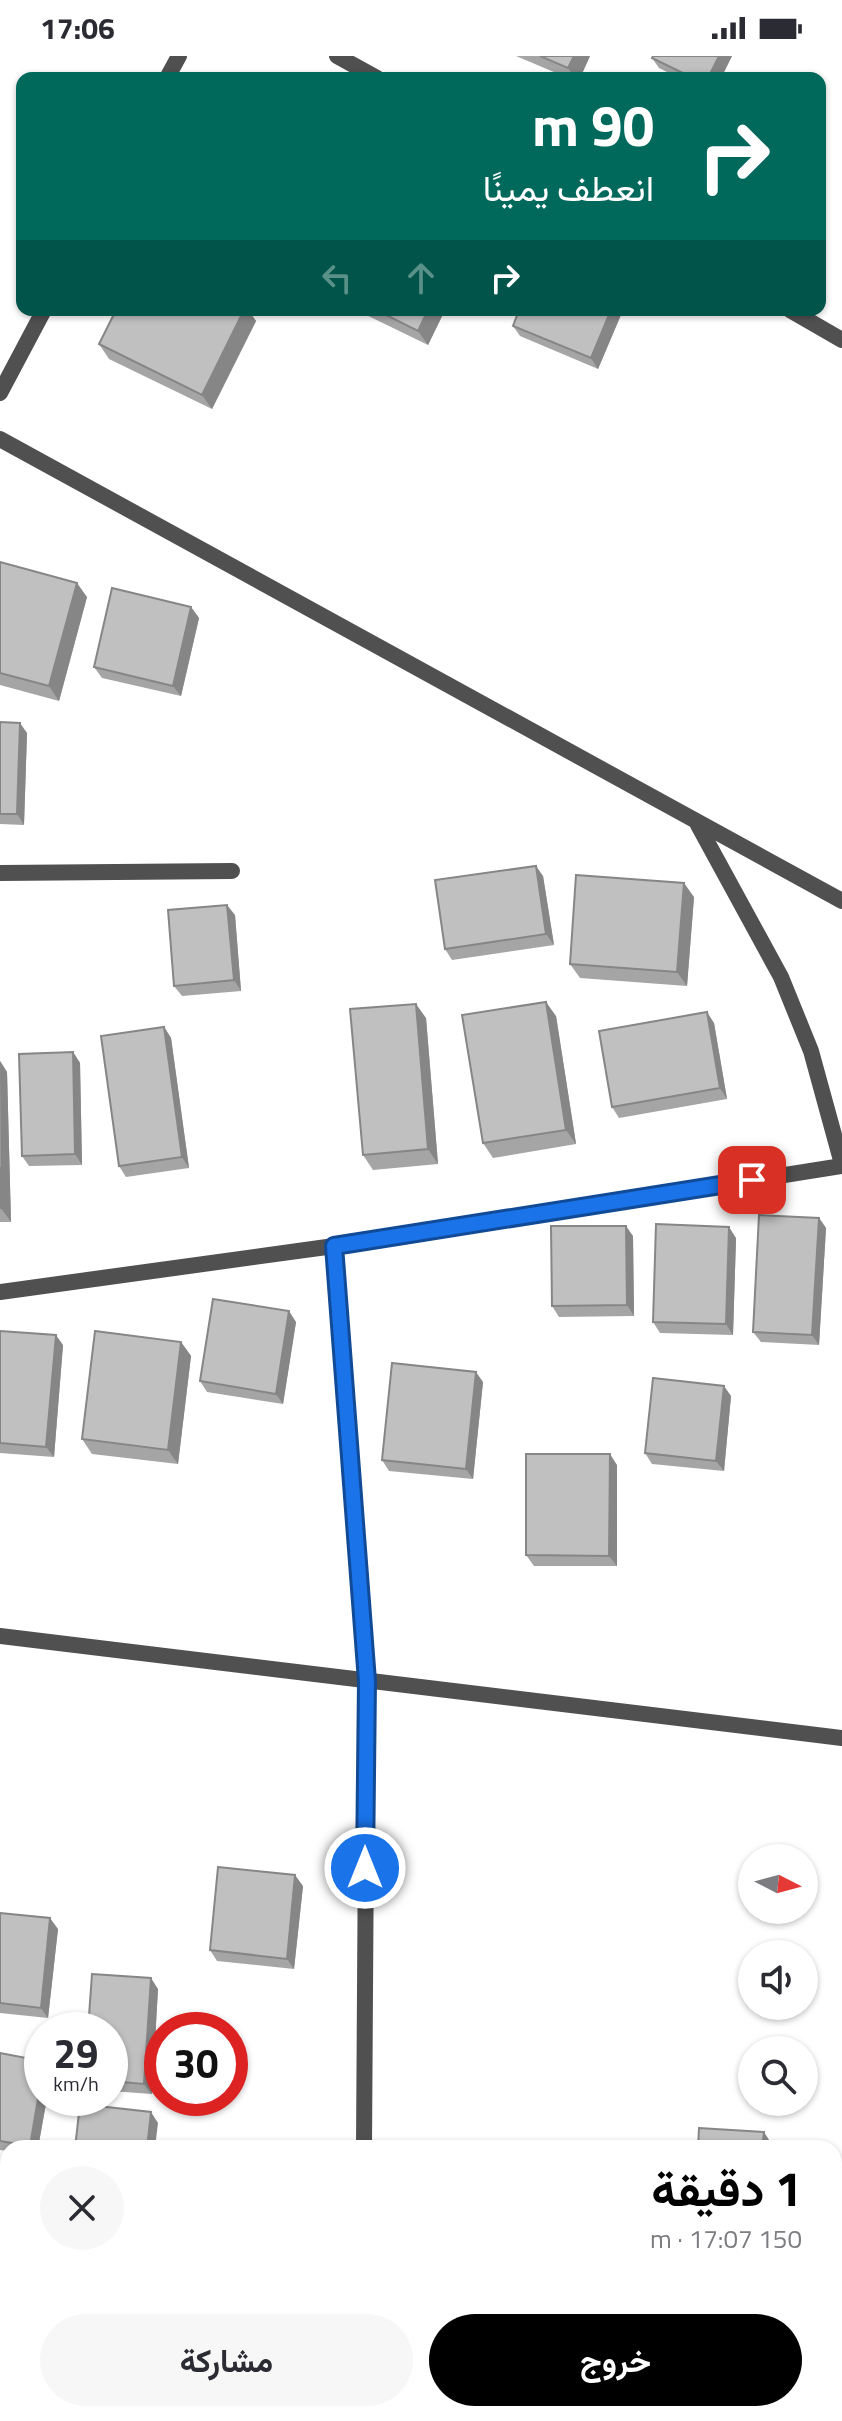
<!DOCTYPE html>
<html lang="ar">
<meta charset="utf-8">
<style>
body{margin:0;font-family:"Titillium Web",Vazirmatn,sans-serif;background:#f7f7f7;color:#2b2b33;direction:rtl;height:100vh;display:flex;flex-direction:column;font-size:30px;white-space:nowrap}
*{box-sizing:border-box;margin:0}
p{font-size:26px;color:#7c7c81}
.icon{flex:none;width:44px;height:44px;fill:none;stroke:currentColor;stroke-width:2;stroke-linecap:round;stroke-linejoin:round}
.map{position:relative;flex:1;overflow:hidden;direction:ltr}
.details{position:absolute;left:0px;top:2084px;width:842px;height:282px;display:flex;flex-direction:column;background:#fff;border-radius:24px 24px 0 0;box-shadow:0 2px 6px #0004;direction:rtl}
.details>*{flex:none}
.top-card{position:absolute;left:16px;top:16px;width:810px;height:244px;border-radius:16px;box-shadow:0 2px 6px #0004;direction:rtl;background:#00695c;color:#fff;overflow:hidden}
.needle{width:52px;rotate:96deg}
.controls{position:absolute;left:738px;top:1788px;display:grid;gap:16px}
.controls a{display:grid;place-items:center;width:80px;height:80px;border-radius:50%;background:#fff;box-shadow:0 2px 6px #0004;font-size:40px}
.speed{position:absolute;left:24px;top:1956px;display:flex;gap:16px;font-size:40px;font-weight:700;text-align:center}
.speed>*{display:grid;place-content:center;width:104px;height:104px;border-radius:50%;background:#fff;box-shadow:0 2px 6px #0004;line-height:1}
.speed small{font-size:20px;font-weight:400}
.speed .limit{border:12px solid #d22;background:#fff;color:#111}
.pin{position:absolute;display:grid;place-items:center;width:68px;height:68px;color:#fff;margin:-34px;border-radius:16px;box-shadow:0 4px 12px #0006}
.me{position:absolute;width:88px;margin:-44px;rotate:0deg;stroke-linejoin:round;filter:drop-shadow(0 0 6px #0008)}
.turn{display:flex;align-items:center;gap:28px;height:168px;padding:0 40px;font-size:36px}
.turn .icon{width:104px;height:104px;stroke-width:2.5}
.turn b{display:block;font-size:56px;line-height:68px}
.lanes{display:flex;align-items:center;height:76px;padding:0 40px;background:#0003;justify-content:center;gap:40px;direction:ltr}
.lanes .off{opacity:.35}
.round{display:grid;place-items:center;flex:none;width:84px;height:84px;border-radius:42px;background:#f7f7f7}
.summary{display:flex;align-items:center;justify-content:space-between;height:136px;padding:0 40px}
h1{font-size:48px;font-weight:700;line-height:60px;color:#000}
.cta{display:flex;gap:16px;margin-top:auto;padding:16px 40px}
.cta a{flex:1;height:92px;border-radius:48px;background:#000;color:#fff;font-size:32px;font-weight:700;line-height:92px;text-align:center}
.cta a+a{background:#f7f7f7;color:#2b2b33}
.status{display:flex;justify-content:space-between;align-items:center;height:56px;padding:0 40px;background:#fff;direction:ltr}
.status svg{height:22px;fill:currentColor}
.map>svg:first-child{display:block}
</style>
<div class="status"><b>17:06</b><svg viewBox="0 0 49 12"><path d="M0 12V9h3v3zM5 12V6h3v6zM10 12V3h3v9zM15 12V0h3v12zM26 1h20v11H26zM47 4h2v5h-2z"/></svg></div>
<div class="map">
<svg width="842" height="2365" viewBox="0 0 842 2365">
<rect width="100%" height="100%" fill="#fff"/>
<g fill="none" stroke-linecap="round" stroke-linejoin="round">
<g stroke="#505050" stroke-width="16">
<polyline points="337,0 377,22"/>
<polyline points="167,22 179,0"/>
<polyline points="790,254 842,284"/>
<polyline points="0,337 44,254"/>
<polyline points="0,383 842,845"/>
<polyline points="698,769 781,921 811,995 842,1108"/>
<polyline points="0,817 232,815"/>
<polyline points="334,1190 367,1625 364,2092"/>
<polyline points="0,1236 334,1190 842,1110"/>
<polyline points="0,1580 842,1682"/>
<polyline points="0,2220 8,2222"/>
<polyline points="834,2274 842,2271"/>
<polyline points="413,2358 434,2365"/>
<polyline points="618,2365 635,2358"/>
<polyline points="721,2365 724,2358"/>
</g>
</g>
<g fill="#a5a5a5">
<polygon points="516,0 590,0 580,22 568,22"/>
<polygon points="653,0 732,0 721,22 679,22 659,12 652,2"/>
<polygon points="116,254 248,254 256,265 212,353 109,303 99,288"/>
<polygon points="356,254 445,254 428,289"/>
<polygon points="623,254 598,313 520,280 513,270"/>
<polygon points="0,506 87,541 59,645 0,629"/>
<polygon points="191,551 199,562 181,640 102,622 94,611"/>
<polygon points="0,666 27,677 24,769 0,768"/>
<polygon points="543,820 554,889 452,904 445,893"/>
<polygon points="694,841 687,930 580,922 570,908"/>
<polygon points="235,859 241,935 182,940 174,930"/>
<polygon points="556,960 576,1088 493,1102 483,1087"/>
<polygon points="426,962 438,1108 373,1114 363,1099"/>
<polygon points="714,967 727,1043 619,1062 612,1051"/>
<polygon points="164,971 171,982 189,1112 126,1121 119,1110"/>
<polygon points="73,996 80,1007 82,1109 29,1110 22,1100"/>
<polygon points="0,1005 7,1016 11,1166 0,1166"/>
<polygon points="819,1162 826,1172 819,1289 761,1286 753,1276"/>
<polygon points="633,1180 634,1260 559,1261 552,1250"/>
<polygon points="736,1182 733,1279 660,1277 653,1266"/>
<polygon points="296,1266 283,1348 207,1336 200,1325"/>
<polygon points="0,1275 63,1289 54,1401 0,1397"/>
<polygon points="181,1286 191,1300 178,1408 92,1398 82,1383"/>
<polygon points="483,1326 473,1423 389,1415 382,1404"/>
<polygon points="731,1340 724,1415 652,1408 645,1397"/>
<polygon points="617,1409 617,1510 534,1510 526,1499"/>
<polygon points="303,1830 294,1913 217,1905 210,1894"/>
<polygon points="0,1857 58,1873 48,1962 0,1957"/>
<polygon points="158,1933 152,2038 110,2035 110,1974"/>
<polygon points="0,1997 47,2042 38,2092 8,2092 8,2095 0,2094"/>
<polygon points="834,2112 842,2113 842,2227 834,2227"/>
</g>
<g fill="#868686">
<polygon points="574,0 590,0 580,22 575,22 568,12"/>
<polygon points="719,0 732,0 721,22 708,22"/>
<polygon points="244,254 248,254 256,265 212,353 202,339"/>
<polygon points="428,254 445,254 428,289 418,275"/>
<polygon points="611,254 623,254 598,313 591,302"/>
<polygon points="77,527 87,541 59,645 49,630"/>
<polygon points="191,551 199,562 181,640 173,630"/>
<polygon points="20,667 27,677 24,769 17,758"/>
<polygon points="536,810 543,820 554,889 546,878"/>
<polygon points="684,827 694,841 687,930 677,916"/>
<polygon points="227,849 235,859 241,935 234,924"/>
<polygon points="546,946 556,960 576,1088 566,1074"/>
<polygon points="416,948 426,962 438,1108 428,1093"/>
<polygon points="707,956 714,967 727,1043 720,1032"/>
<polygon points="164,971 171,982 189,1112 182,1101"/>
<polygon points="73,996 80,1007 82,1109 75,1098"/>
<polygon points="0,1005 7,1016 11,1166 1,1152"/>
<polygon points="819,1162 826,1172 819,1289 812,1279"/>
<polygon points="626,1170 633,1180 634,1260 627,1249"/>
<polygon points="729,1171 736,1182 733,1279 726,1268"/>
<polygon points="289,1255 296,1266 283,1348 276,1338"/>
<polygon points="56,1279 63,1289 54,1401 46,1391"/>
<polygon points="181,1286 191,1300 178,1408 168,1394"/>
<polygon points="476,1316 483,1326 473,1423 466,1413"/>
<polygon points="724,1330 731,1340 724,1415 716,1405"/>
<polygon points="610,1398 617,1409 617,1510 609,1500"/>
<polygon points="295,1819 303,1830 294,1913 287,1903"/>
<polygon points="50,1862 58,1873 48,1962 41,1952"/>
<polygon points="151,1922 158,1933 152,2038 144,2028"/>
<polygon points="42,2019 42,2042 47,2042 38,2092 31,2092 30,2090"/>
<polygon points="151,2056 158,2067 155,2092 147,2092"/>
<polygon points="764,2076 771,2087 771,2092 762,2092"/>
</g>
<g fill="#c0c0c0" stroke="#868686" stroke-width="2">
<polygon points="540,0 574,0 568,12"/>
<polygon points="653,0 719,0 708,22 693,22 652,2"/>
<polygon points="116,254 244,254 202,339 99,288"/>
<polygon points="376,254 428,254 418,275"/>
<polygon points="519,254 611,254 591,302 513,270"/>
<polygon points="0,506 77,527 49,630 0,617"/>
<polygon points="112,532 191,551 173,630 94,611"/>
<polygon points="0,666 20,667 17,758 0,758"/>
<polygon points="536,810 546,878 445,893 435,824"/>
<polygon points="576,819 684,827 677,916 570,908"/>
<polygon points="227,849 234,924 174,930 168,854"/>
<polygon points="546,946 566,1074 483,1087 462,959"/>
<polygon points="416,948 428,1093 363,1099 350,953"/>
<polygon points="707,956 720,1032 612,1051 599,975"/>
<polygon points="164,971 182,1101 119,1110 101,980"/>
<polygon points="73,996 75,1098 22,1100 19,998"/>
<polygon points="0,1111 1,1152 0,1152"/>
<polygon points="759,1159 819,1162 812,1279 753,1276"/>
<polygon points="656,1168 729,1171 726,1268 653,1266"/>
<polygon points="551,1170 626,1170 627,1249 552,1250"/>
<polygon points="213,1243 289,1255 276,1338 200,1325"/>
<polygon points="0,1275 56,1279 46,1391 0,1387"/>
<polygon points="95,1275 181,1286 168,1394 82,1383"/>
<polygon points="392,1307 476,1316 466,1413 382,1404"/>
<polygon points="653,1322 724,1330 716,1405 645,1397"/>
<polygon points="526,1398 610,1398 609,1500 526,1499"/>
<polygon points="218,1811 295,1819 287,1903 210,1894"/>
<polygon points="0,1857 50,1862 41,1952 0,1947"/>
<polygon points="92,1918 151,1922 144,2028 110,2025 110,1974 88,1974"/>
<polygon points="0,1997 42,2005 42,2019 30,2090 0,2085"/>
<polygon points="80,2048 151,2056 147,2092 75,2092"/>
<polygon points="699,2072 764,2076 762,2092 698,2092"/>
<polygon points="451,2086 458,2092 447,2092"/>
<polygon points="834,2112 842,2113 842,2217 834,2217"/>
</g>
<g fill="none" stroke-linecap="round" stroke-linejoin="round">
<g stroke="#114b97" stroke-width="20">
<polyline id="route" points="365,1812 367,1625 334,1190 752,1124"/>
</g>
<use href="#route" stroke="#1a73e8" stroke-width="14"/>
</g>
</svg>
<div class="controls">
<a><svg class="needle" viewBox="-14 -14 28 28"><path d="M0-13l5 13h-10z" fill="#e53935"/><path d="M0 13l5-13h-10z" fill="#7c7c81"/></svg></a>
<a><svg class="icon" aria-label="sound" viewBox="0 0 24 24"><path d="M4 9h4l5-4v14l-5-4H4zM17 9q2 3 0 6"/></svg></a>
<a><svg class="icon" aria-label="search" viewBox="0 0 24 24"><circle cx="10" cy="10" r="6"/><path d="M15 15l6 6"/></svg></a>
</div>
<div class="speed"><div>29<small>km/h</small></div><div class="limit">30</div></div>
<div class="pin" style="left:752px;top:1124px;background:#d93025"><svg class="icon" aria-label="arrive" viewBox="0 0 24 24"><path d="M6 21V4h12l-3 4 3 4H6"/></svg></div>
<svg class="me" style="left:365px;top:1812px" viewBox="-20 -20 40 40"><circle r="17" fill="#1a73e8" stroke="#fff" stroke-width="3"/><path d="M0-11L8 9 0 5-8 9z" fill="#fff"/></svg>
<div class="top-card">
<div class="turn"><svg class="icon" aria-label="right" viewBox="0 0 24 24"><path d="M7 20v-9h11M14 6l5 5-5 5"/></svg><div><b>90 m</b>انعطف يمينًا</div></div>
<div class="lanes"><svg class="icon off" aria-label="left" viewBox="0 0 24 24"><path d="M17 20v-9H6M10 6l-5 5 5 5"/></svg><svg class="icon off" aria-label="ahead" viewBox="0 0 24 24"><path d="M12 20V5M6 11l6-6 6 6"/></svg><svg class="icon" aria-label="right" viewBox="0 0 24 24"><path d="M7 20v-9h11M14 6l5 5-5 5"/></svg></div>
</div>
<section class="details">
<div class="summary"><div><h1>1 دقيقة</h1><p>150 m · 17:07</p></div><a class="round"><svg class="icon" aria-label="close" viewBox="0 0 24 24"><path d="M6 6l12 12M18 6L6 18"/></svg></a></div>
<div class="cta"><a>خروج</a><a>مشاركة</a></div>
</section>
</div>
